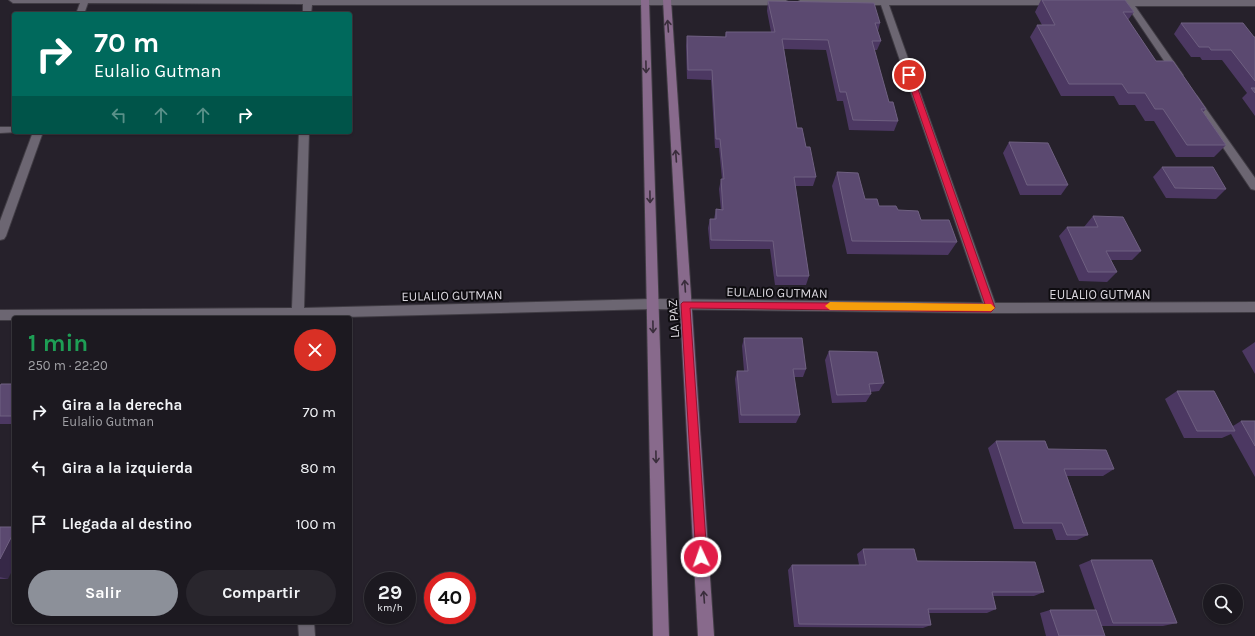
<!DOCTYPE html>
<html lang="es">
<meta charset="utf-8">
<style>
body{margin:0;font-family:Karla,sans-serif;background:#29262d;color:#f1f3f6;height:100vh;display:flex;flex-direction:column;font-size:15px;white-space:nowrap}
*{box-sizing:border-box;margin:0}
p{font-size:13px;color:#a0a0a5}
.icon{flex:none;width:22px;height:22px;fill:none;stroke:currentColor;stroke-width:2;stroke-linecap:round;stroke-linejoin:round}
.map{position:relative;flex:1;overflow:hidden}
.panel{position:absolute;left:12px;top:316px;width:340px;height:308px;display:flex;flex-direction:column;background:#1c1920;border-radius:4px;box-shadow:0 1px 3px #0004,0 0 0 1px #3a383e}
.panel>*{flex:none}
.guide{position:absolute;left:12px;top:12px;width:340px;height:122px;border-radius:4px;box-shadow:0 1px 3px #0004,0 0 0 1px #3a383e;background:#00695c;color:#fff;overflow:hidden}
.controls{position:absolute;left:1203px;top:584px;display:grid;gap:8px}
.controls a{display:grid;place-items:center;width:40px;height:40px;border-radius:50%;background:#1c1920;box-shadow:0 1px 3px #0004,0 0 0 1px #3a383e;font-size:20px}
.speed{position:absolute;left:364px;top:572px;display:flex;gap:8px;font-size:20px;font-weight:700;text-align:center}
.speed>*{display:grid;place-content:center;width:52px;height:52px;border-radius:50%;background:#1c1920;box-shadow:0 1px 3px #0004,0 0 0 1px #3a383e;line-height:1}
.speed small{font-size:10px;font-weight:400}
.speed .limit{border:6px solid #d22;background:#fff;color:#111}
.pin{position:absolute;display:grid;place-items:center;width:34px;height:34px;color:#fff;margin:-17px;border:2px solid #fff;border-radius:50%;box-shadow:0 1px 4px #0007}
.me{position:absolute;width:44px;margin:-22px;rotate:357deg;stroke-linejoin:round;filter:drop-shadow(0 0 3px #0008)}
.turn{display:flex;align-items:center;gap:14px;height:84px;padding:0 16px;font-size:18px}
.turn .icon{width:52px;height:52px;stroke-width:2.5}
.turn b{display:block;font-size:28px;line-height:34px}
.lanes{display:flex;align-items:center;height:38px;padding:0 16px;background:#0003;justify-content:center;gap:20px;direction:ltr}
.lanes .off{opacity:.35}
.round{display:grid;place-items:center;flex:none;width:42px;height:42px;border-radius:21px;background:#29262d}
.summary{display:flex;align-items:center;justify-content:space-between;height:68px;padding:0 16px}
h1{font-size:24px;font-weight:700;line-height:30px;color:#1e9e55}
.primary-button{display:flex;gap:8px;margin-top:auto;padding:8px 16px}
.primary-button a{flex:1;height:46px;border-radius:24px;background:#8c9099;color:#fff;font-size:16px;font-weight:700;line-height:46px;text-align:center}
.primary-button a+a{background:#29262d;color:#f1f3f6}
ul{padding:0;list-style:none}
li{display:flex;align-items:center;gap:12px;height:56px;padding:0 16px}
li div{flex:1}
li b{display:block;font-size:15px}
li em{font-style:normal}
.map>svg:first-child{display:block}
</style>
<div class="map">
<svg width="1255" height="636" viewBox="0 0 1255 636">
<rect width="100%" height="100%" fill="#26212b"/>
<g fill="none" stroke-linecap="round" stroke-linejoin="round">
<g stroke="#403c44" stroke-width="2">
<g id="street">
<polygon points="9,0 786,0 788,2 784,5 312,5 311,14 303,14 303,4 88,3 84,14 76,14 80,3 13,3"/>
<polygon points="800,0 1059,0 1060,2 1059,4 1056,5 889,5 995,303 1255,302 1255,312 991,313 652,309 304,318 14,318 14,320 0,320 0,310 292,308 299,132 309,132 304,308 652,299 983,303 881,5 802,5 798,2"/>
<polygon points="1112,0 1255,0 1255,6 1135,6 1183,75 1178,78 1175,77 1127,6 1109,5 1108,3"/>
<polygon points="1194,95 1197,96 1255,178 1255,190 1251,189 1191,100 1189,98 1191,96"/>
<polygon points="0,127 14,127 14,132 18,132 0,133"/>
<polygon points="33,132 43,132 6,236 4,239 0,240 0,221"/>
<polygon points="298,622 314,622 315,636 299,636"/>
</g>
</g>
<g stroke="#403c44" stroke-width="2">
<g id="secondary">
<polygon points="641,0 649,0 669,636 653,636"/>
<polygon points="663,0 671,0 714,636 698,636"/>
</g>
</g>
<use href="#street" fill="#6c6672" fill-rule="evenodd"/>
<use href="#secondary" fill="#886a8c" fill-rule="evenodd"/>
</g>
<g fill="#4c3862">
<polygon points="1041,0 1125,0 1134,12 1128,20 1156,61 1206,109 1203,112 1226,145 1214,157 1176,157 1154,121 1145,121 1135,105 1119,105 1114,96 1061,96 1030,37 1037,25 1042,25 1035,12"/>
<polygon points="768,1 880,23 878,31 881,41 877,50 874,50 889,102 898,121 894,131 849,130 843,101 837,101 826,50 784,49 797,128 806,147 816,177 813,186 795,186 809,276 806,285 775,285 770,249 710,249 708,228 710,219 714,219 716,209 721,210 719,189 721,179 722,179 719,148 715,148 711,80 687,79 686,46 687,36 725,37 726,32 771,32 767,11"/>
<polygon points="1181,23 1255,37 1255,116 1242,98 1247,93 1222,60 1202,60 1200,57 1191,57 1174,34"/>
<polygon points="1009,142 1068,185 1061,195 1020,195 1003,153"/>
<polygon points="1162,167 1226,189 1216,199 1166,198 1153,177"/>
<polygon points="837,172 865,199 879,206 898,210 921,220 957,242 948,255 847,254 832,186"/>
<polygon points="1093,216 1141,251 1132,260 1111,260 1117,272 1107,282 1079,281 1059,236 1067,227 1084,227"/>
<polygon points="744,338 806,369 803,377 794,377 800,415 796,423 739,423 735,379 737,371 744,371 742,346"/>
<polygon points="1255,342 1255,374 1242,351"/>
<polygon points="829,351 884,383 879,391 870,392 871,394 866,402 832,403 825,360"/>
<polygon points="14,384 14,424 0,424 0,386"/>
<polygon points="1177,391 1233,426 1241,421 1255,421 1255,477 1231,434 1222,438 1184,438 1165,399"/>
<polygon points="996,441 1048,449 1114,469 1103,476 1067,476 1088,535 1077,540 1056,540 1052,529 1014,529 988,448"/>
<polygon points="0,527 8,579 0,579"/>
<polygon points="863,549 917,561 1044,592 1034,596 993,596 996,609 987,613 929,613 931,625 923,628 794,627 788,570 792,565 859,565 857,554"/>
<polygon points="1091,560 1177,623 1163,626 1102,626 1105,636 1046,636 1040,613 1050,610 1095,610 1079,565"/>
</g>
<polygon fill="#362847" points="14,532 14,567 8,579 0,577 0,559"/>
<g fill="#5b4970" stroke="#6f6081">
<polygon points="1042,0 1125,0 1134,12 1123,12 1156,61 1173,61 1206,109 1201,109 1226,145 1187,145 1163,109 1155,109 1145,93 1128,93 1122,84 1069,84 1037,25 1055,25"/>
<polygon points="768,1 874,3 880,23 875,23 881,41 872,41 889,102 893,102 898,121 853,120 846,92 840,92 828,40 782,39 797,128 802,128 806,147 810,147 816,177 794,177 809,276 777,276 773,241 711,240 710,219 716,219 716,209 723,210 721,179 724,179 720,139 716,139 712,70 688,70 687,36 726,37 726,32 775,32"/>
<polygon points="1181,23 1243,23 1254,37 1255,37 1255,81 1231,50 1211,50 1209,47 1199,47"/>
<polygon points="1251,88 1255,88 1255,93"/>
<polygon points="1009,142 1048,143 1068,185 1027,185"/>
<polygon points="1162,167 1213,167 1226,189 1175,188"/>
<polygon points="837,172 858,173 865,199 877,199 879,206 896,206 898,210 918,211 921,220 949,220 957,242 852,241"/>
<polygon points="1093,216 1123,217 1141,251 1106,251 1117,272 1088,272 1067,227 1098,227"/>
<polygon points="744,338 802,338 806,369 793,369 800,415 741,415 737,371 748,371"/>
<polygon points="829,351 877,352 884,383 869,384 871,394 837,395"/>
<polygon points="1,384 14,384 14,416 0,416 0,386"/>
<polygon points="1177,391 1214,391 1235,431 1197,431"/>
<polygon points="1241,421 1255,421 1255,446"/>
<polygon points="996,441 1045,441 1048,449 1106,450 1114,469 1064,469 1088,535 1067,535 1062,523 1023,523"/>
<polygon points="0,527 14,527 14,532 0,559"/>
<polygon points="863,549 914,549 917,561 1035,562 1044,592 992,592 996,609 928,609 931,625 799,624 792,565 866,565"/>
<polygon points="1091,560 1152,560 1177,623 1113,623"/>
<polygon points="1050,610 1096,610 1105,636 1059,636"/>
</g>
<defs><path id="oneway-shaft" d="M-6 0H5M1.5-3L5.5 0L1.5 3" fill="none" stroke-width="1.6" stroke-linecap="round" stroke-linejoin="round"/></defs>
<g stroke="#392d3b">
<use href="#oneway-shaft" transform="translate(668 26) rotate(-94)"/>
<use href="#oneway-shaft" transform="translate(646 67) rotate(89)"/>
<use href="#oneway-shaft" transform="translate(676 156) rotate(-94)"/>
<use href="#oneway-shaft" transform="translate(650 197) rotate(89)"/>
<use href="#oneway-shaft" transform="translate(685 286) rotate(-94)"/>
<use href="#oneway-shaft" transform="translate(653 327) rotate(89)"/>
<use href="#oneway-shaft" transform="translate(656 457) rotate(89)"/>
<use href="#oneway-shaft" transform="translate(704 597) rotate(-94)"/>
</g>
<polygon fill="#e11d48" stroke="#92132f" points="909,72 913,75 995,308 991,312 690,308 707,557 705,561 701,563 697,561 696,557 681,304 683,302 985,304 906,75"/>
<polygon fill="#f59e0b" points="830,302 991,304 995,308 991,311 830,310 825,306"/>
<g text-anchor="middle" stroke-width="4" stroke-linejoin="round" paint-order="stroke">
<g font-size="13" fill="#dbd8df" stroke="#0e0c10">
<text transform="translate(777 292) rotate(1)" y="5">EULALIO GUTMAN</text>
<text x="1100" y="299">EULALIO GUTMAN</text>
<text transform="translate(452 295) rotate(-1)" y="5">EULALIO GUTMAN</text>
<text transform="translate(673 319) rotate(-94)" y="5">LA PAZ</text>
</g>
</g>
</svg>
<div class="controls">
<a><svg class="icon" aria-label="search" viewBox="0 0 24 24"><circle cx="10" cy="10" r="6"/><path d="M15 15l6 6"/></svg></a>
</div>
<div class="speed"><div>29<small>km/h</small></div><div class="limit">40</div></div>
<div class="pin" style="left:909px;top:75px;background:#d93025"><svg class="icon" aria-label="arrive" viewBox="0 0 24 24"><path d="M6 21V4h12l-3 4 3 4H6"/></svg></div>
<svg class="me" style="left:701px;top:557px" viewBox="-20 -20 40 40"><circle r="17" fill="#e11d48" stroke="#fff" stroke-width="3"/><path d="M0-11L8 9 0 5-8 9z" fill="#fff"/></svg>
<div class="guide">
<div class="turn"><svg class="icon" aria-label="right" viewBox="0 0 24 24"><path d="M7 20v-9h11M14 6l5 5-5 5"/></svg><div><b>70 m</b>Eulalio Gutman</div></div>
<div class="lanes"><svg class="icon off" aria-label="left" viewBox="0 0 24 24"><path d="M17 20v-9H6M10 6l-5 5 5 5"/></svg><svg class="icon off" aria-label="ahead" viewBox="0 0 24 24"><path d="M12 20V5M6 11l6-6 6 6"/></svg><svg class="icon off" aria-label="ahead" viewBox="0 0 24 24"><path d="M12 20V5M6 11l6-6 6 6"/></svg><svg class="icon" aria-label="right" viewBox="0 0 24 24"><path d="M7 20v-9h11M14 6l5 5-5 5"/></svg></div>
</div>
<section class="panel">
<div class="summary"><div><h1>1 min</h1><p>250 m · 22:20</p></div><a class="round" style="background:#d93025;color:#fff"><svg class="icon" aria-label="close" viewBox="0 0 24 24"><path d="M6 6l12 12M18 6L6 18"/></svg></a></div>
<ul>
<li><svg class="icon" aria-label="right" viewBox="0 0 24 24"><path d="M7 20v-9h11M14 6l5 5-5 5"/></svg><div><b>Gira a la derecha</b><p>Eulalio Gutman</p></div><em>70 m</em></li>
<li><svg class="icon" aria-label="left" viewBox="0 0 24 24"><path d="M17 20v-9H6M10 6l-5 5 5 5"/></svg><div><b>Gira a la izquierda</b></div><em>80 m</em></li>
<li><svg class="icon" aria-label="arrive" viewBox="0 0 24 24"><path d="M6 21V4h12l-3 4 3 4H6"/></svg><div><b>Llegada al destino</b></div><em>100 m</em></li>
</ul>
<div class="primary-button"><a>Salir</a><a>Compartir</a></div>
</section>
</div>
